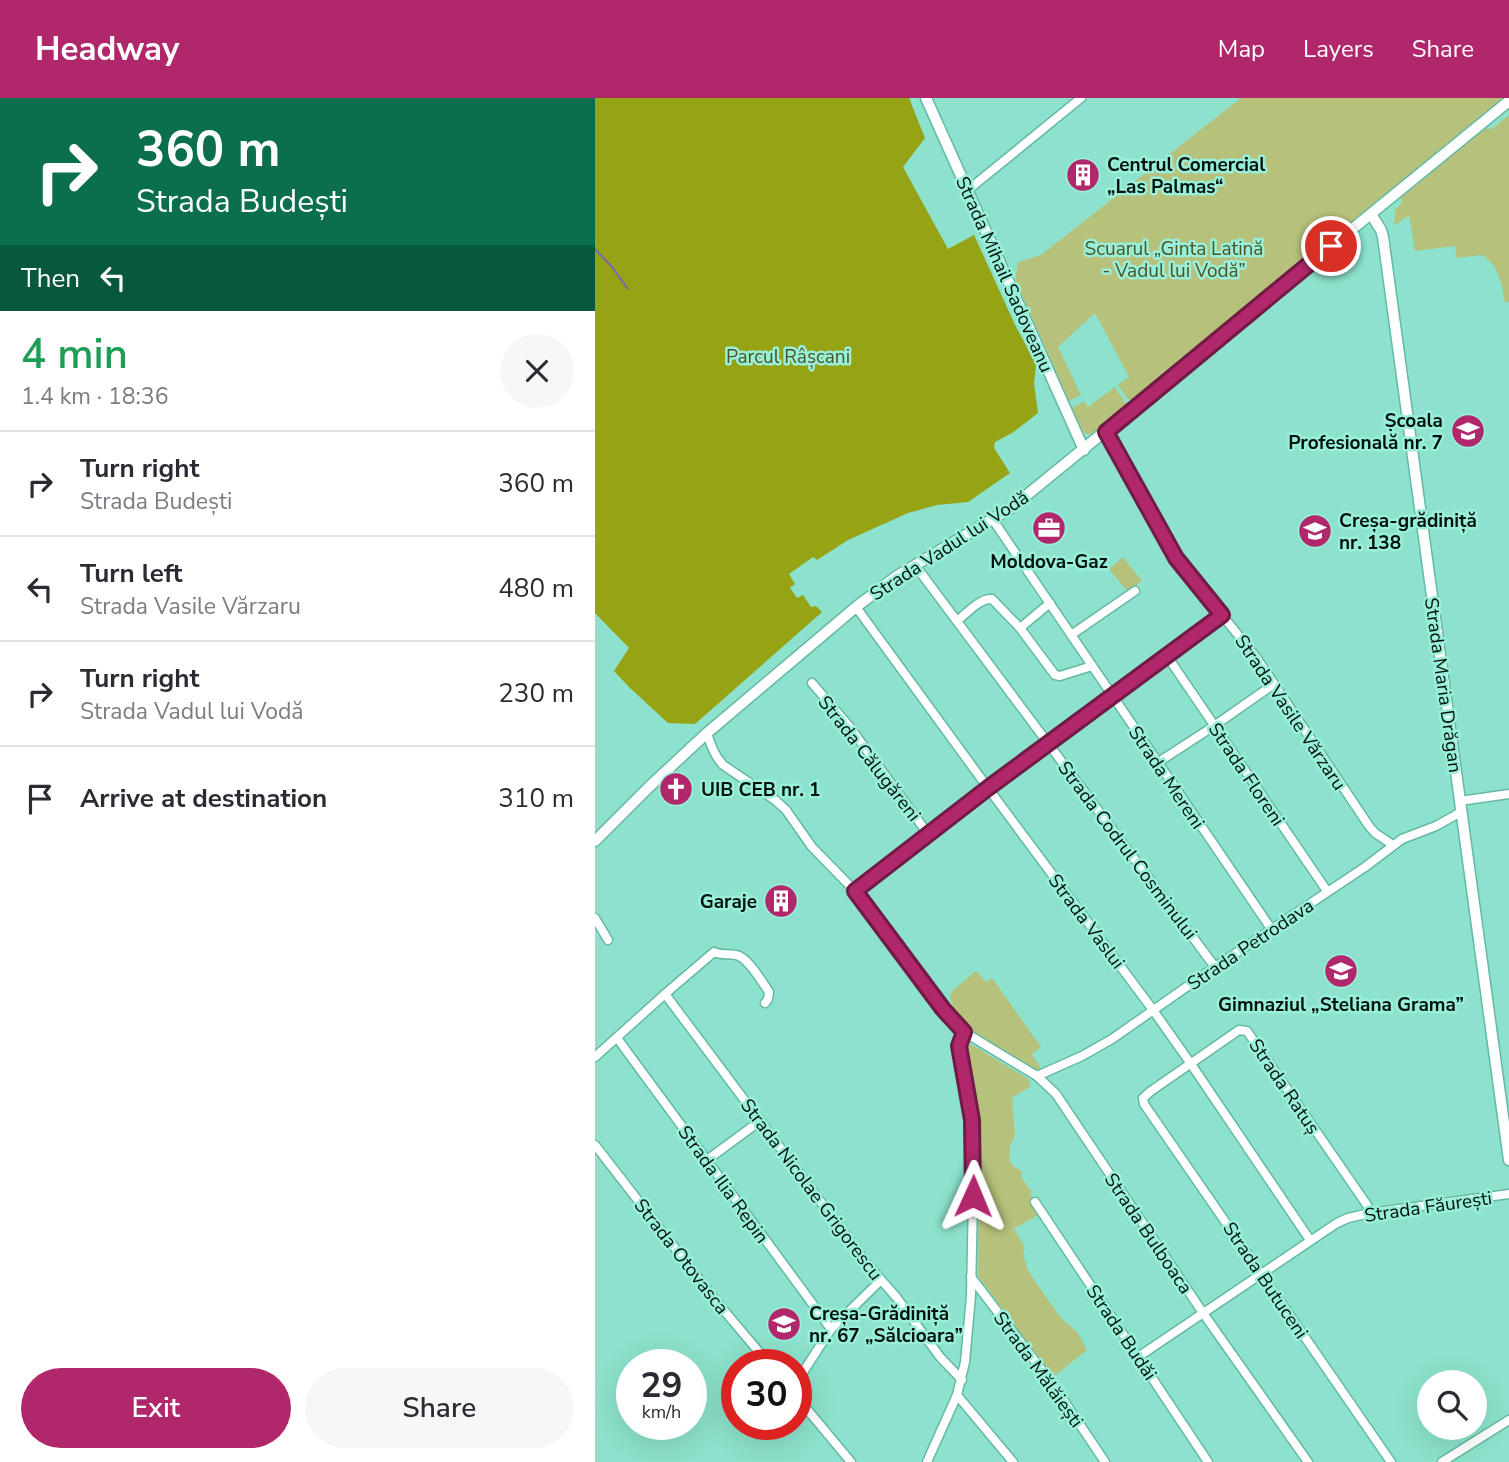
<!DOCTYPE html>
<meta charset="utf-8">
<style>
body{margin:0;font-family:"Nunito Sans",sans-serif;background:#f7f7f7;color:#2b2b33;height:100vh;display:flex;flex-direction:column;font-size:26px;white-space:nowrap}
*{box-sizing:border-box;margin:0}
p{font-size:23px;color:#7c7c81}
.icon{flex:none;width:38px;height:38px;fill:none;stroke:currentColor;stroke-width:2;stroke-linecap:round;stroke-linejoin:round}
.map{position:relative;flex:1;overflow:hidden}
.side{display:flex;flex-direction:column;background:#fff;width:595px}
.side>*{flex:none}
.banner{background:#0b6e4f;color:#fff;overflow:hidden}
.tools{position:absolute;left:822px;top:1272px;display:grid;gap:14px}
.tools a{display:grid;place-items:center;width:70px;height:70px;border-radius:50%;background:#fff;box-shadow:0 7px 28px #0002;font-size:35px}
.speed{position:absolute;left:21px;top:1251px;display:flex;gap:14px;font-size:35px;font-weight:700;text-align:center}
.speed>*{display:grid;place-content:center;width:91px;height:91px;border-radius:50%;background:#fff;box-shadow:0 7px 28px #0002;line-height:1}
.speed small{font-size:18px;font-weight:400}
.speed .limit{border:10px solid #d22;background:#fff;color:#111}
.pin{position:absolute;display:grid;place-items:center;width:60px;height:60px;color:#fff;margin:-30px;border:4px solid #fff;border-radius:50%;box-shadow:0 2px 7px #0007}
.me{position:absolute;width:77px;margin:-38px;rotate:1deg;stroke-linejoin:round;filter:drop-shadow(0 0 5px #0008)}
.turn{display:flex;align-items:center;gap:24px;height:147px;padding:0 21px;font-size:32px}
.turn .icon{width:91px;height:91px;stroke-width:2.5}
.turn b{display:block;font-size:49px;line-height:60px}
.then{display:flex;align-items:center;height:66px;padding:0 21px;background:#0003;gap:14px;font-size:26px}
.round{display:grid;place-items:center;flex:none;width:74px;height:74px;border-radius:37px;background:#f7f7f7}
.summary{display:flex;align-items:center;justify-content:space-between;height:119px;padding:0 21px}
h1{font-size:42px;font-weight:600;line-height:52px;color:#1e9e55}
.cta{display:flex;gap:14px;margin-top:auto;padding:14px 21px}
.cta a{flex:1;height:80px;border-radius:42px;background:#b0286b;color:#fff;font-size:28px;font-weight:600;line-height:80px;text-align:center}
.cta a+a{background:#f7f7f7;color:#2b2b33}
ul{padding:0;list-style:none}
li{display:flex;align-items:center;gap:21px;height:105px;padding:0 21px;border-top:2px solid #e1e1e2}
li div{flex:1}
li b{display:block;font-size:26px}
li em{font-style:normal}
header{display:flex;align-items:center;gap:42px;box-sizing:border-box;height:98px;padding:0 35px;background:#b0286b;color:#fff}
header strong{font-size:33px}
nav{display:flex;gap:38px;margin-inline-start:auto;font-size:24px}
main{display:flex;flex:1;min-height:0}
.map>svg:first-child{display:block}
</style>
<header>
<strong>Headway</strong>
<nav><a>Map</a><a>Layers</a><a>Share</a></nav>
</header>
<main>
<section class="side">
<div class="banner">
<div class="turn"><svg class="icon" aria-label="right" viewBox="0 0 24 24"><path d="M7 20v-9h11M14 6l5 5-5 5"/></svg><div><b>360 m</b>Strada Budești</div></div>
<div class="then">Then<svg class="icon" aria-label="left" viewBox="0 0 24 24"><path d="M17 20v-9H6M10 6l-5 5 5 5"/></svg></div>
</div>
<div class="summary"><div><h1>4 min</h1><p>1.4 km · 18:36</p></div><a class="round"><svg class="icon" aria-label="close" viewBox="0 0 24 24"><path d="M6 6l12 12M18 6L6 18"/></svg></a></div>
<ul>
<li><svg class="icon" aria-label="right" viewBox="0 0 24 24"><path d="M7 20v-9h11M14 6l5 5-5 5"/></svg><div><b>Turn right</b><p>Strada Budești</p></div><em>360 m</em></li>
<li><svg class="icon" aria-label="left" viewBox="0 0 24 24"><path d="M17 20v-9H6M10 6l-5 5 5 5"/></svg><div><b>Turn left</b><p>Strada Vasile Vărzaru</p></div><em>480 m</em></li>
<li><svg class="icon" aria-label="right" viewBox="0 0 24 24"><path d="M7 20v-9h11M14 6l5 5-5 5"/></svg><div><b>Turn right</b><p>Strada Vadul lui Vodă</p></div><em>230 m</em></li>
<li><svg class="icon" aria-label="arrive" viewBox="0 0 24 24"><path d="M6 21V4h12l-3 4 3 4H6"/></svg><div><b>Arrive at destination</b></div><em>310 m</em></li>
</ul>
<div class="cta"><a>Exit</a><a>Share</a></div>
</section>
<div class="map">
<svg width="914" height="1364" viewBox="0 0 914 1364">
<rect width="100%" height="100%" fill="#8ce2cc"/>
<g fill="#b6c17c">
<polygon points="646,0 909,0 539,302 533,301 523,287 534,279 500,215 463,249 486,297 474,303 421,184 421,176 423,164 446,157"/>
<path d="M914,17V204H910C906,183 905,171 888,157L862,160L860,148L820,153L814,117L799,128L800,112L807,105L806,99L860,54L893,29L896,32Z"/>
<polygon points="520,289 532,308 531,310 500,336 491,336 488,333 477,310 489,303 493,309"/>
<polygon points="528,459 547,483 533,494 514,471"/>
<path d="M381,873L391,884L397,880L446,949L437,956L446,971H437C418,959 380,940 367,924C361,916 357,907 355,898L358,892Z"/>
<polygon points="374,946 377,947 432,980 436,988 417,1000 420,1038 415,1047 414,1062 417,1067 427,1074 426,1079 437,1094 435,1096 438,1101 434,1104 443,1117 419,1131 430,1150 428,1156 433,1173 465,1219 483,1235 492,1252 458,1279 383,1178 384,1025 370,949"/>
</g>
<polygon fill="#95a315" points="0,0 314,0 330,40 308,69 353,151 379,137 420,227 441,266 439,285 443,315 417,335 400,344 399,350 415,375 373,404 342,407 313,415 253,442 222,462 218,459 194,476 200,486 195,490 202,500 208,497 216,509 221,508 227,514 100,626 73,625 34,589 19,573 34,550 0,515"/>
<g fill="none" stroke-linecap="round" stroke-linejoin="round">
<polyline stroke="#7767af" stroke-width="2" points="0,151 17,169 33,191"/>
<g stroke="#64b9a4" stroke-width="11">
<g id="minor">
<polyline points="373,92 486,0"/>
<polyline points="511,334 584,464 661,559 774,728 780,735 798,747"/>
<polyline points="398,422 677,832"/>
<polyline points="320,467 620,869"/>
<polyline points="261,509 393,690 558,912 596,966 715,1142"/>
<path d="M362,523C372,515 385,500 397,501L425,530L455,505"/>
<polyline points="425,530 460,577 465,578 497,568"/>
<polyline points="476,537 540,493"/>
<polyline points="572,558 732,793"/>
<polyline points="217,585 254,628 333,736"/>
<path d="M112,635C116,647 119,657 128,667L180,702L191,712L217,749L260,793L348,911L369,934L442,978L461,996L608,1215L713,1364"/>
<polyline points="562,665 619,628 679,586"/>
<polyline points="865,703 914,696"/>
<polyline points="260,793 393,690 627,517"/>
<polyline points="0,820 13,842"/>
<polyline points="70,896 273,1167 302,1200 345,1259 367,1282"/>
<polyline points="22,940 236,1231"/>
<path d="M0,959L70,896L119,854C127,858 133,855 141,857C153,859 167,884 174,894L173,901L170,905"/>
<polyline points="442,978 487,958 517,941 620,869 770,769 807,741 841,728 866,714"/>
<polyline points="0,1047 121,1203 175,1267"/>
<polyline points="112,1062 165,1023"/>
<polyline points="440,1104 613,1364"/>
<polyline points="775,1115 772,1107 652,933 644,932 556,993 548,1000 549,1006 796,1364"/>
<polyline points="376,1179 459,1288 510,1364"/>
<polyline points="543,1259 742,1125 753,1120 775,1115 914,1096"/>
<polyline points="201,1285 236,1231 286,1182"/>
<polyline points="362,1297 418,1364"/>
<polyline points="201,1298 256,1364"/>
<polyline points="332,1364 362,1297 370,1264 376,1198 379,1050 377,1022 364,948 369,934"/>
<polyline points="847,1364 914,1322"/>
</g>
</g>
<g stroke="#64b9a4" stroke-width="13">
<g id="major">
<polyline points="331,0 489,352"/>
<polyline points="776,116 786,132 788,139 914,1062"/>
<polyline points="0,743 55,688 112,635 261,509 302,478 416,410 914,3"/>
</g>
</g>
<use href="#minor" stroke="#fff" stroke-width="8"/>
<use href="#major" stroke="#fff" stroke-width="10"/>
</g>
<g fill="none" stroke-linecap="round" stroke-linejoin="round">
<g stroke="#721a46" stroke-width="18">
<polyline id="route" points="378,1098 377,1022 364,948 369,934 348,911 260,793 393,690 627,517 581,460 511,334 736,148"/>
</g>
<use href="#route" stroke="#b0286b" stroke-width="12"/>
</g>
<defs>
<g id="building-disc" transform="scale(1.75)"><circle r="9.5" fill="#b0286b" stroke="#99efd9"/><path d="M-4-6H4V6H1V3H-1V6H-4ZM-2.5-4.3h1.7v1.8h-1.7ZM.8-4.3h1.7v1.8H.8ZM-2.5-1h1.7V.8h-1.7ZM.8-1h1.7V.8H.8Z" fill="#fff"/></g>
<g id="university-disc" transform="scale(1.75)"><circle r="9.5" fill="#b0286b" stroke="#99efd9"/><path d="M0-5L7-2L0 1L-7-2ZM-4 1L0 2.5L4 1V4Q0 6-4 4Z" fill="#fff"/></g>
<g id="office-disc" transform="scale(1.75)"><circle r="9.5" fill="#b0286b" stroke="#99efd9"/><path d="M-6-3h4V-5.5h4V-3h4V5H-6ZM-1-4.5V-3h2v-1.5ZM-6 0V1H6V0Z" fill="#fff"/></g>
<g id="school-disc" transform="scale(1.75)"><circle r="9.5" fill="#b0286b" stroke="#99efd9"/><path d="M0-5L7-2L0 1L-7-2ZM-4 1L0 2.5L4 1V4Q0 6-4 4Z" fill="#fff"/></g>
<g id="church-disc" transform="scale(1.75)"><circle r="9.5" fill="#b0286b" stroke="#99efd9"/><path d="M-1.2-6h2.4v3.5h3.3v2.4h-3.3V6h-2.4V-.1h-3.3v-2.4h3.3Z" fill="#fff"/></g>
</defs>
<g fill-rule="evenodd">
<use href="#building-disc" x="488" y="77"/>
<use href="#university-disc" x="873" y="333"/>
<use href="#office-disc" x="454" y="430"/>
<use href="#school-disc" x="720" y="433"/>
<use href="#church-disc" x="81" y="691"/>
<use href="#building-disc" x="186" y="803"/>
<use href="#school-disc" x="746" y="873"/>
<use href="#school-disc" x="189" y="1226"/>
</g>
<g text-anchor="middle" stroke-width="5" stroke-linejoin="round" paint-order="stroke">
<g font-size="19" font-weight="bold" fill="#00120d" stroke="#99efd9" text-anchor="start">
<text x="512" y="73">Centrul Comercial<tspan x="512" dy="22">„Las Palmas“</tspan></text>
<text x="848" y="329" text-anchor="end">Școala<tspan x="848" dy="22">Profesională nr. 7</tspan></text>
<text x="744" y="429">Creșa-grădiniță<tspan x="744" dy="22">nr. 138</tspan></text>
<text x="454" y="470" text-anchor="middle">Moldova-Gaz</text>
<text x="106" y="698">UIB CEB nr. 1</text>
<text x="162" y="810" text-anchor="end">Garaje</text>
<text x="746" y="913" text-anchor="middle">Gimnaziul „Steliana Grama”</text>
<text x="214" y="1222">Creșa-Grădiniță<tspan x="214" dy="22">nr. 67 „Sălcioara”</tspan></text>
</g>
<g font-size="19" fill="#4d5422" stroke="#99efd9">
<text x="579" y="157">Scuarul „Ginta Latină<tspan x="579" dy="22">- Vadul lui Vodă”</tspan></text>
<text x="193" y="265">Parcul Râșcani</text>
</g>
<g font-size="19" fill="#00120d" stroke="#99efd9">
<text transform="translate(410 176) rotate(66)" y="7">Strada Mihail Sadoveanu</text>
<text transform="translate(354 447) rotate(-33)" y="7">Strada Vadul lui Vodă</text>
<text transform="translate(849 587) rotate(82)" y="7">Strada Maria Drăgan</text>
<text transform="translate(696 614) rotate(56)" y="7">Strada Vasile Vărzaru</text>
<text transform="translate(275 660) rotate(52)" y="7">Strada Călugăreni</text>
<text transform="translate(652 676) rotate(56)" y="7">Strada Floreni</text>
<text transform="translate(572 679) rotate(56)" y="7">Strada Mereni</text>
<text transform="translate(533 752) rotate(53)" y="7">Strada Codrul Cosminului</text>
<text transform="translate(492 823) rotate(53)" y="7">Strada Vaslui</text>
<text transform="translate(655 846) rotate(-34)" y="7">Strada Petrodava</text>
<text transform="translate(690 988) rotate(56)" y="7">Strada Ratuș</text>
<text transform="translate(129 1086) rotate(54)" y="7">Strada Ilia Repin</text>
<text transform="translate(217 1091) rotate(53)" y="7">Strada Nicolae Grigorescu</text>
<text transform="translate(833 1108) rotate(-8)" y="7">Strada Făurești</text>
<text transform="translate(554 1135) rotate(56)" y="7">Strada Bulboaca</text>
<text transform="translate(87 1158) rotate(52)" y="7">Strada Otovasca</text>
<text transform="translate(671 1182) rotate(56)" y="7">Strada Butuceni</text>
<text transform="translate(527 1234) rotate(56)" y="7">Strada Budăi</text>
<text transform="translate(444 1271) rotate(54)" y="7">Strada Mălăiești</text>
</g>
</g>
</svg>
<div class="tools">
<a><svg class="icon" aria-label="search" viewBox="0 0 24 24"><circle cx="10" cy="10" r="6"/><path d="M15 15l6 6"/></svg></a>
</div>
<div class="speed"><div>29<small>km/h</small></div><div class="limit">30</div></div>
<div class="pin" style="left:736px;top:148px;background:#d93025"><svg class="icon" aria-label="arrive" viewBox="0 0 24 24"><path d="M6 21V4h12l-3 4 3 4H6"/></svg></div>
<svg class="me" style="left:378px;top:1098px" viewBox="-20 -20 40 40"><path d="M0-17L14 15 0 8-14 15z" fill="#b0286b" stroke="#fff" stroke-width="4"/></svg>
</div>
</main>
